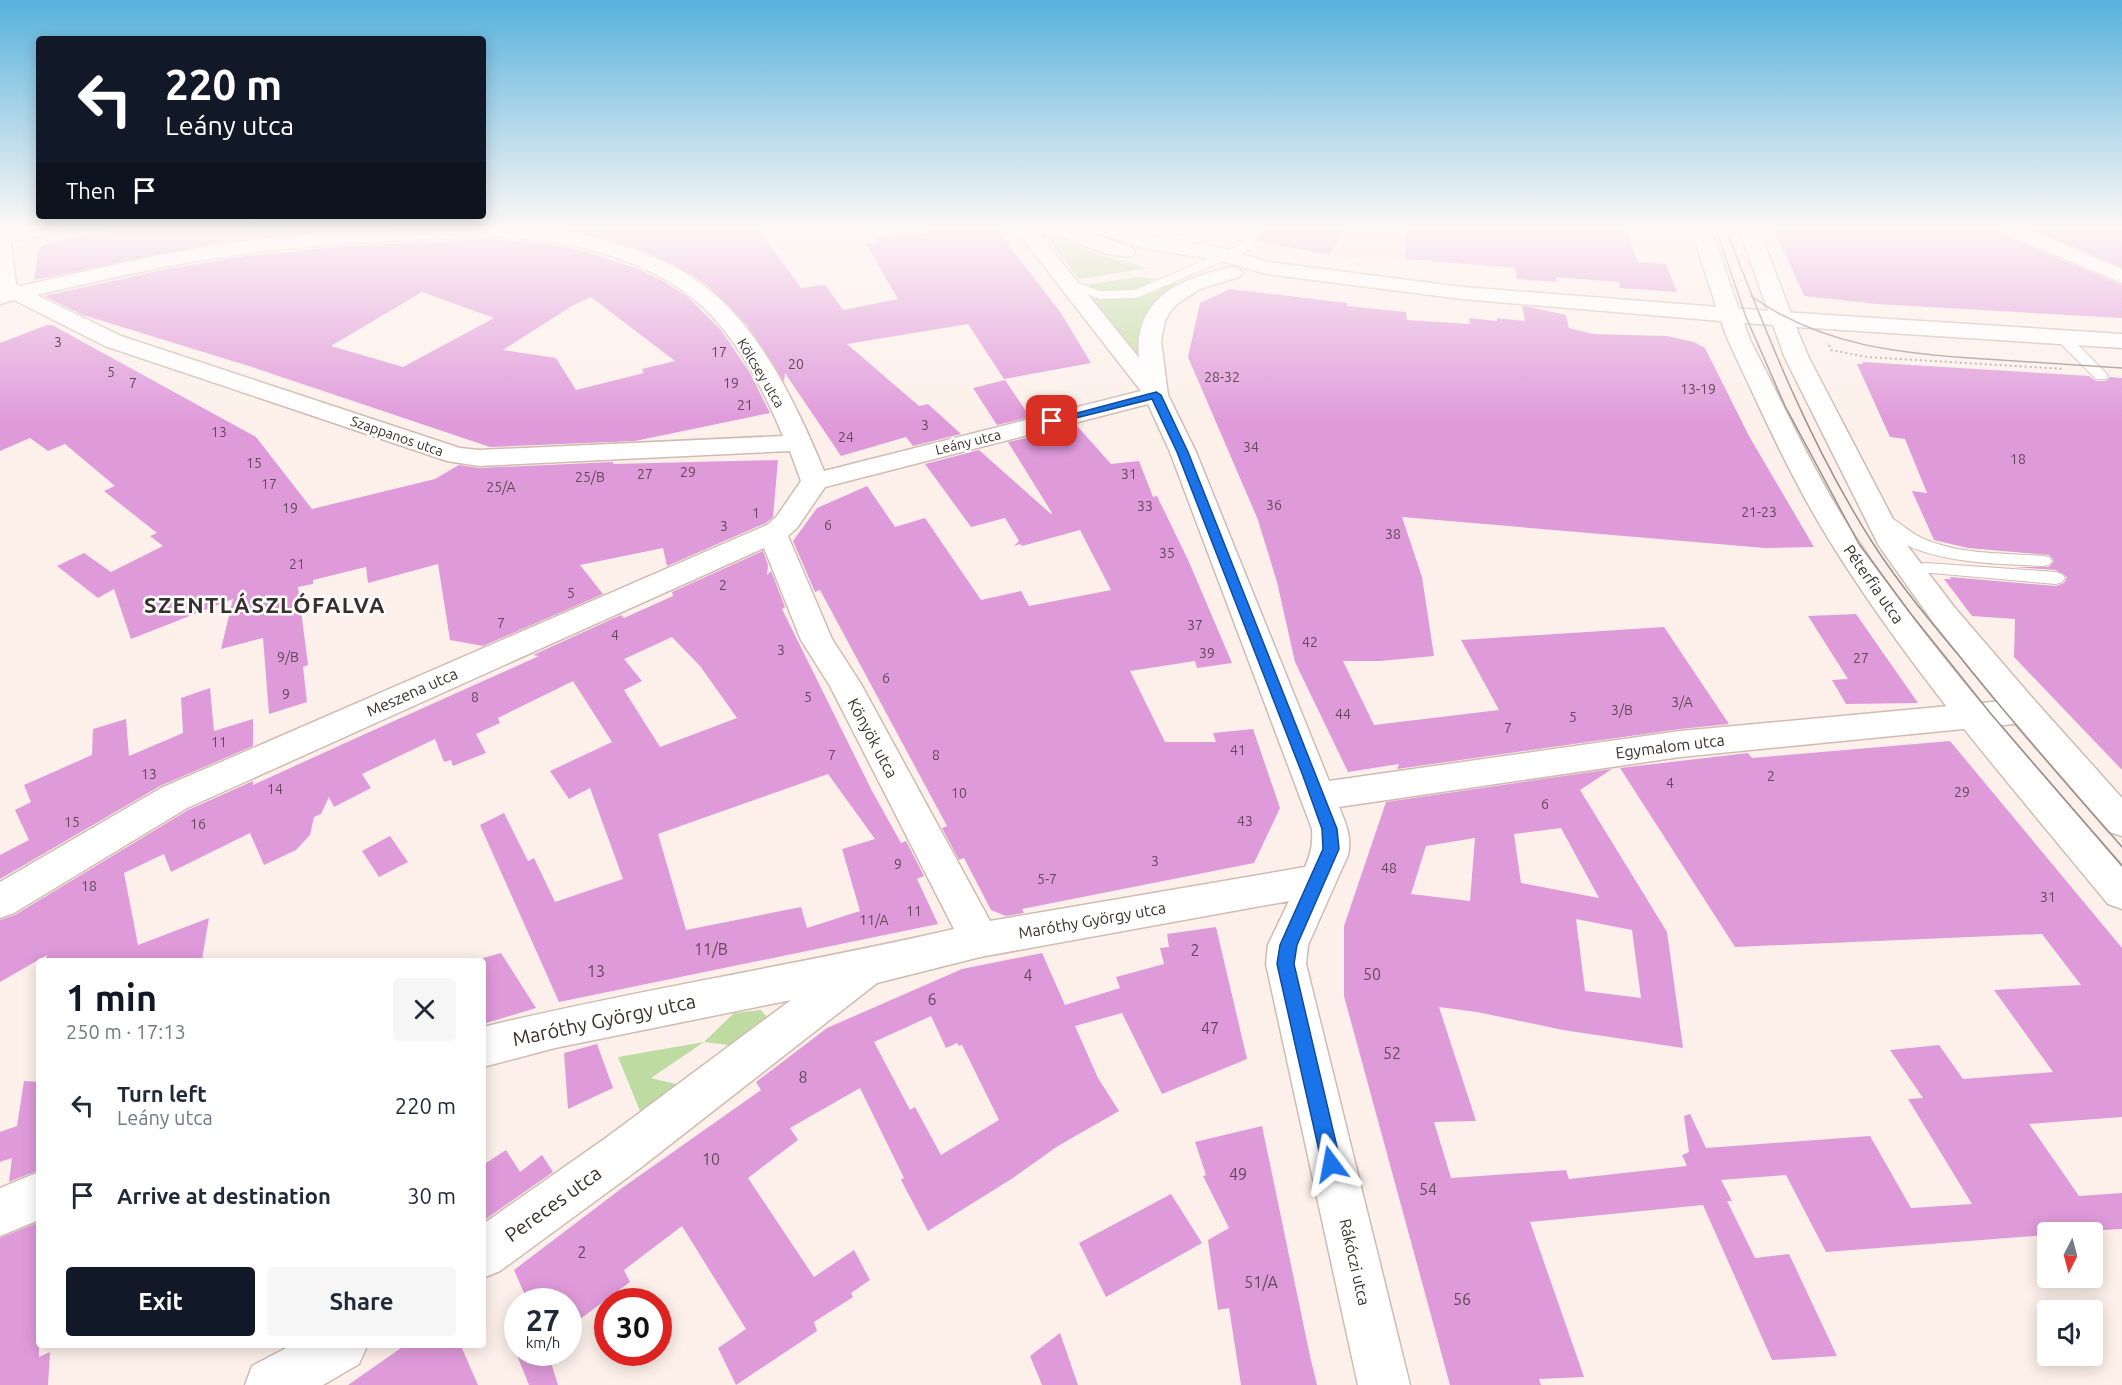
<!DOCTYPE html>
<meta charset="utf-8">
<style>
body{margin:0;font-family:Ubuntu,sans-serif;background:#f6f6f7;color:#1f2937;height:100vh;display:flex;flex-direction:column;font-size:22px;white-space:nowrap}
*{box-sizing:border-box;margin:0}
p{font-size:20px;color:#747a83}
.icon{flex:none;width:33px;height:33px;fill:none;stroke:currentColor;stroke-width:2;stroke-linecap:round;stroke-linejoin:round}
.map{position:relative;flex:1;overflow:hidden}
.details{position:absolute;left:36px;top:958px;width:450px;height:390px;display:flex;flex-direction:column;background:#fff;border-radius:6px;box-shadow:0 3px 15px #0003}
.details>*{flex:none}
.hud{position:absolute;left:36px;top:36px;width:450px;height:183px;border-radius:6px;box-shadow:0 3px 15px #0003;background:#111827;color:#fff;overflow:hidden}
.needle{width:39px;rotate:186deg}
.buttons{position:absolute;left:2037px;top:1222px;display:grid;gap:12px}
.buttons a{display:grid;place-items:center;width:66px;height:66px;border-radius:6px;background:#fff;box-shadow:0 3px 15px #0003;font-size:30px}
.speed{position:absolute;left:504px;top:1288px;display:flex;gap:12px;font-size:30px;font-weight:700;text-align:center}
.speed>*{display:grid;place-content:center;width:78px;height:78px;border-radius:50%;background:#fff;box-shadow:0 3px 15px #0003;line-height:1}
.speed small{font-size:15px;font-weight:400}
.speed .limit{border:9px solid #d22;background:#fff;color:#111}
.pin{position:absolute;display:grid;place-items:center;width:51px;height:51px;color:#fff;margin:-26px;border-radius:12px;box-shadow:0 3px 9px #0006}
.me{position:absolute;width:66px;margin:-33px;rotate:347deg;stroke-linejoin:round;filter:drop-shadow(0 0 4px #0008)}
.turn{display:flex;align-items:center;gap:21px;height:126px;padding:0 30px;font-size:27px}
.turn .icon{width:78px;height:78px;stroke-width:2.5}
.turn b{display:block;font-size:42px;line-height:51px}
.then{display:flex;align-items:center;height:57px;padding:0 30px;background:#0003;gap:12px;font-size:22px}
.round{display:grid;place-items:center;flex:none;width:63px;height:63px;border-radius:6px;background:#f6f6f7}
.headline{display:flex;align-items:center;justify-content:space-between;height:102px;padding:0 30px}
h1{font-size:36px;font-weight:700;line-height:45px;color:#111827}
.button{display:flex;gap:12px;margin-top:auto;padding:12px 30px}
.button a{flex:1;height:69px;border-radius:6px;background:#111827;color:#fff;font-size:24px;font-weight:700;line-height:69px;text-align:center}
.button a+a{background:#f6f6f7;color:#1f2937}
ul{padding:0;list-style:none}
li{display:flex;align-items:center;gap:18px;height:90px;padding:0 30px}
li div{flex:1}
li b{display:block;font-size:22px}
li em{font-style:normal}
.map>svg:first-child{display:block}
</style>
<div class="map">
<svg width="2122" height="1385" viewBox="0 0 2122 1385">
<rect width="100%" height="100%" fill="#fdf0ea"/>
<polygon fill="#fce3da" points="1281,229 1626,229 1638,262 1666,264 1677,292 1620,288 1618,282 1556,277 1557,282 1517,279 1515,268 1406,259 1363,259 1329,255 1274,245"/>
<g fill="#bedca1">
<polygon points="1034,229 1101,255 1149,268 1079,279 1048,239"/>
<path d="M1138,277L1155,279C1133,293 1109,296 1086,285Z"/>
<path d="M1172,282L1179,284C1153,302 1133,320 1141,355L1139,356L1092,299H1135L1156,292Z"/>
<polygon points="761,1010 766,1016 766,1022 737,1046 704,1042 651,1078 684,1086 642,1116 618,1057 704,1042 734,1013"/>
</g>
<g fill="#df9ada" fill-rule="evenodd">
<polygon points="124,229 375,229 303,233 211,244 34,280 39,249 46,244"/>
<polygon points="560,229 759,229 801,288 825,285 843,310 898,299 866,244 877,243 876,237 931,232 930,229 996,229 1061,313 1091,363 1004,379 968,324 847,344 919,406 928,404 961,434 913,446 906,437 841,456 785,373 784,382 747,325 709,287 692,275 654,255 612,240"/>
<polygon points="1263,229 1345,229 1329,255 1257,241"/>
<polygon points="1405,229 1626,229 1638,262 1666,264 1677,292 1620,288 1619,282 1556,277 1557,282 1517,279 1515,268 1406,259"/>
<polygon points="1774,229 1999,229 2003,235 2122,285 2122,318 1876,304 1804,296"/>
<polygon points="2032,229 2122,229 2122,267"/>
<path d="M487,239L545,243L576,249L636,268L663,281L688,297L721,330L750,373L770,413L635,441L490,447L252,367L83,315L44,296L167,269L245,256L348,246ZM422,292L494,318L403,367L331,346ZM591,297L675,361L642,369L644,373L576,390L556,358L503,350L572,306Z"/>
<polygon points="1230,289 1347,303 1347,306 1406,312 1407,320 1470,324 1469,318 1497,321 1497,318 1525,321 1522,306 1530,307 1566,315 1569,328 1593,334 1667,336 1694,342 1705,348 1749,436 1814,547 1765,548 1402,517 1422,577 1434,656 1380,661 1343,661 1374,725 1499,710 1461,640 1664,627 1729,724 1680,729 1397,769 1399,764 1348,772 1295,662 1277,582 1258,520 1188,357 1200,303"/>
<polygon points="47,325 52,325 256,437 312,509 435,479 459,465 479,468 613,462 613,464 778,460 773,517 766,523 667,566 663,548 580,565 603,594 483,646 450,640 438,564 368,583 366,567 313,580 313,584 298,587 308,665 303,667 307,702 269,714 263,638 221,649 233,599 131,639 114,589 98,598 57,566 84,553 111,572 163,546 150,536 157,533 104,491 115,486 65,444 48,451 30,438 0,451 0,343"/>
<polygon points="1862,362 2089,376 2096,381 2106,381 2110,377 2122,378 2122,770 2014,657 2015,619 1972,616 1944,579 1951,579 1950,577 2056,586 2064,583 2067,577 2056,570 2014,567 2049,567 2054,561 2049,555 1968,548 1934,540 1912,491 1927,493 1905,439 1890,437 1857,364 1863,364"/>
<polygon points="1005,380 1030,417 997,425 973,388"/>
<polygon points="1078,427 1111,464 1139,461 1153,497 1157,496 1189,562 1232,663 1197,668 1195,661 1130,671 1165,742 1216,742 1213,733 1253,729 1280,808 1254,863 1022,909 1024,913 1006,916 991,910 964,858 959,860 942,828 947,826 820,590 815,592 793,541 817,508 867,486 895,527 925,518 981,600 1021,591 1029,606 1111,590 1080,530 1022,546 1020,544 1014,546 1019,541 1005,518 971,527 925,464 979,450 1051,514 1052,513 1008,442"/>
<path d="M763,551L768,565L767,575L771,571L785,607L782,609L872,791L901,843L906,841L924,876L917,879L938,924L559,1002L480,825L504,813L528,861L534,858L555,902L623,879L590,788L569,799L550,771L612,742L573,681L498,718L500,723L476,734L486,753L453,766L451,760L444,762L435,739L362,774L371,788L334,807L329,797L321,814L314,817L310,835L296,850L264,865L250,833L171,872L164,854L124,873L138,945L209,918L202,959L187,962H45L47,955L0,982V920L15,915L188,810L253,781V785L365,734L539,656L533,655L621,615L624,618L673,596L672,592ZM672,637L700,666L737,718L660,747L624,690L642,681L624,659ZM828,774L875,839L842,849L860,911L807,928L801,907L686,930L658,834Z"/>
<polygon points="1856,614 1918,703 1846,704 1832,680 1848,679 1808,616"/>
<polygon points="210,688 214,731 253,719 253,746 160,786 0,879 0,855 29,840 15,810 31,802 24,785 92,755 93,729 126,719 129,756 183,733 181,698"/>
<path d="M1950,741L2122,948V1117L2029,1124L2079,1196L2122,1193V1229L2048,1233V1235L1826,1252L1786,1175L1721,1180L1732,1201H1727L1755,1258L1789,1254L1837,1356L1772,1360L1703,1205L1530,1222L1584,1377L1539,1379L1541,1385H1450L1344,996V926L1386,802L1612,769L1580,790L1667,932L1683,1048L1563,1030L1477,1012L1439,1007L1476,1121L1434,1122L1451,1178L1566,1170L1569,1179L1687,1166L1682,1155L1689,1152L1684,1116L1690,1114L1706,1148L1870,1136L1911,1208L1972,1204L1908,1099L1923,1098L1890,1050L1939,1045L1963,1079L2053,1072L1994,990L2081,985L2042,934L1735,947L1620,768L1748,753L1752,758ZM1561,828L1599,898L1521,883L1514,834ZM1475,838L1470,901L1411,894L1426,846ZM1576,919L1632,930L1641,998L1585,991Z"/>
<polygon points="390,836 408,862 379,877 362,851"/>
<path d="M1216,927L1247,1059L1162,1094L1122,1013L1075,1026L1098,1078L1119,1111L1058,1146L1013,1178L928,1231L901,1180L904,1178L860,1088L790,1128L798,1140L748,1178L814,1277L854,1250L870,1280L851,1293L853,1297L814,1322L817,1331L736,1385L718,1348L746,1329L682,1226L624,1270L630,1282L568,1328V1302H528L514,1270L622,1188L761,1090L756,1082L827,1028L962,969L1042,953L1065,1005L1120,988L1116,977L1164,964L1160,948L1169,947L1167,934ZM931,1016L946,1048L957,1043L959,1046L962,1045L999,1120L941,1155L915,1107L910,1110L874,1042Z"/>
<polygon points="501,953 536,1008 483,1024 483,958"/>
<polygon points="597,1044 613,1088 568,1109 564,1053"/>
<polygon points="24,1081 39,1082 39,1170 9,1182 12,1158 0,1162 0,1132 17,1126"/>
<polygon points="1262,1126 1310,1356 1317,1385 1241,1385 1229,1308 1218,1310 1208,1240 1229,1228 1203,1176 1206,1175 1195,1142"/>
<polygon points="506,1150 520,1172 542,1155 553,1172 483,1221 483,1165"/>
<polygon points="1171,1194 1202,1243 1106,1297 1079,1243"/>
<polygon points="39,1222 39,1357 50,1352 48,1385 0,1385 0,1238"/>
<polygon points="1060,1333 1078,1385 1042,1385 1030,1356"/>
<polygon points="404,1346 461,1346 478,1385 348,1385"/>
<polygon points="516,1353 548,1353 558,1385 529,1385"/>
</g>
<g fill="none" stroke-linecap="round" stroke-linejoin="round">
<g stroke="#cfbbb1" stroke-width="2">
<g id="lane">
<polygon points="1216,229 1220,230 1220,236 1190,243 1148,246 1142,242 1148,238 1190,235"/>
<polygon points="1249,229 1261,229 1251,249 1137,298 1099,299 1064,284 1070,280 1100,291 1135,290 1242,244"/>
<polygon points="2063,334 2068,335 2106,373 2108,376 2106,379 2096,379 2058,341 2056,338 2058,335"/>
<path d="M1881,513C1895,517 1909,533 1924,539C1961,555 2004,553 2043,556L2049,557L2052,561L2049,565L2043,566C1992,563 1906,565 1873,518Z"/>
<polygon points="1926,563 2056,572 2062,574 2065,578 2062,582 2056,584 1920,572 1917,568 1920,564"/>
</g>
</g>
<g stroke="#cfbbb1" stroke-width="3">
<g id="street">
<path d="M0,229L7,230L10,234L16,284L20,286C83,272 147,256 211,246C292,234 375,229 456,229C486,229 519,225 549,229C602,236 666,255 708,289C762,331 799,410 824,471L1141,391L1015,229H1035L1139,358C1134,297 1181,278 1232,267L1239,269L1243,273L1239,277L1200,289L1177,304L1170,312L1165,321L1161,341L1168,395L1196,452L1329,781L1680,731L2024,699L2036,702L2041,711L2036,720L2024,723L1680,757L1339,807C1346,824 1352,837 1348,855L1308,945L1306,964L1410,1385H1358L1266,964L1268,945L1289,901L980,957L877,983L639,1169L500,1271L483,1278V1224L607,1137L791,1000L555,1048L483,1067V1027C639,989 798,965 954,929L830,686L801,640L764,548L187,808L14,913L0,918V882L161,788L767,525L777,516L801,481L790,451L479,466L447,461L105,346L14,300L0,304ZM487,237C560,236 659,259 711,315C743,349 765,393 783,436L479,450L460,448L121,336L37,295C94,282 152,268 210,259C301,244 395,240 487,237ZM1148,404L1170,452L1312,829C1313,844 1311,853 1305,867L990,921L861,684L832,639L788,536L797,528L825,487Z"/>
<polygon points="1691,229 1711,229 1741,315 1738,320 1730,322 1722,320 1719,315"/>
<polygon points="1739,229 1759,229 1793,319 1790,324 1782,326 1774,324 1771,319"/>
<polygon points="2001,229 2027,229 2122,269 2122,283 2004,233"/>
<polygon points="39,1172 39,1220 0,1236 0,1188"/>
<polygon points="290,1346 367,1346 359,1364 323,1385 245,1385 252,1366"/>
</g>
</g>
<g stroke="#cfbbb1" stroke-width="3">
<g id="secondary">
<polygon points="19,229 59,229 56,233 0,244 0,232"/>
<path d="M1055,229H1080L1132,248L1135,252L1132,256C1118,260 1064,241 1055,229Z"/>
<path d="M1094,229H1123L1147,236L1225,249L1269,262L1462,287L1782,312L2122,334V348L1796,327L1809,358L1906,544L1955,608L2036,702L2122,798V836L2109,832L2012,720L1933,622L1879,546L1785,358L1773,325L1744,323L1750,340C1785,407 1816,478 1858,541C1935,657 2031,761 2122,866V909L2108,904C2012,787 1911,672 1831,543C1791,479 1760,408 1728,340L1721,321L1462,299L1266,274L1222,261L1144,248L1097,233Z"/>
</g>
</g>
<polyline stroke="#aca29d" stroke-width="2" stroke-dasharray="2 3" stroke-linecap="butt" points="1829,345 1831,350 1867,357 2064,369"/>
<use href="#lane" fill="#fff" fill-rule="evenodd"/>
<use href="#street" fill="#fff" fill-rule="evenodd"/>
<use href="#secondary" fill="#fff" fill-rule="evenodd"/>
<g stroke="#9a8f8b" stroke-width="1.5">
<polyline points="1716,229 1746,317 1785,406 1859,544 1911,614 1991,714 2122,866"/>
<path d="M1726,229C1768,338 1811,447 1874,545C1900,585 1930,621 1960,657C2012,722 2067,784 2122,847"/>
<path d="M1751,296C1821,346 1902,354 1985,359C2031,362 2076,365 2122,368"/>
</g>
</g>
<linearGradient id="sky" x2="0" y2="1"><stop stop-color="#57b2dc"/><stop offset="0.54" stop-color="#fef8f6"/><stop offset="1" stop-color="#fef8f6" stop-opacity="0"/></linearGradient>
<rect width="2122" height="422" fill="url(#sky)"/>
<polygon fill="#1a73e8" stroke="#114b97" stroke-width="1.5" points="1156,392 1161,395 1188,452 1337,829 1339,849 1297,945 1294,964 1341,1164 1338,1170 1331,1173 1325,1170 1322,1164 1277,964 1280,945 1323,849 1322,829 1303,776 1177,452 1152,399 1052,424 1047,421"/>
<g text-anchor="middle" stroke-width="5" stroke-linejoin="round" paint-order="stroke">
<g font-size="14" fill="#624a58">
<text x="58" y="347">3</text>
<text x="719" y="357">17</text>
<text x="796" y="369">20</text>
<text x="111" y="377">5</text>
<text x="1222" y="382">28-32</text>
<text x="133" y="388">7</text>
<text x="731" y="388">19</text>
<text x="1698" y="394">13-19</text>
<text x="745" y="410">21</text>
<text x="925" y="430">3</text>
<text x="219" y="437">13</text>
<text x="846" y="442">24</text>
<text x="1251" y="452">34</text>
<text x="2018" y="464">18</text>
<text x="254" y="468">15</text>
<text x="688" y="477">29</text>
<text x="645" y="479">27</text>
<text x="1129" y="479">31</text>
<text x="590" y="482">25/B</text>
<text x="269" y="489">17</text>
<text x="501" y="492">25/A</text>
<text x="1274" y="510">36</text>
<text x="1145" y="511">33</text>
<text x="290" y="513">19</text>
<text x="1759" y="517">21-23</text>
<text x="756" y="518">1</text>
<text x="828" y="530">6</text>
<text x="724" y="531">3</text>
<text x="1393" y="539">38</text>
<text x="1167" y="558">35</text>
<text x="297" y="569">21</text>
<text x="723" y="590">2</text>
<text x="571" y="598">5</text>
<text x="501" y="628">7</text>
<text x="1195" y="630">37</text>
<text x="615" y="640">4</text>
<text x="1310" y="647">42</text>
<text x="781" y="655">3</text>
<text x="1207" y="658">39</text>
<text x="288" y="662">9/B</text>
<text x="1861" y="663">27</text>
<text x="886" y="683">6</text>
<text x="286" y="699">9</text>
<text x="475" y="702">8</text>
<text x="808" y="702">5</text>
<text x="1682" y="707">3/A</text>
<text x="1622" y="715">3/B</text>
<text x="1343" y="719">44</text>
<text x="1573" y="722">5</text>
<text x="1508" y="733">7</text>
<text x="219" y="747">11</text>
<text x="1238" y="755">41</text>
<text x="832" y="760">7</text>
<text x="936" y="760">8</text>
<text x="149" y="779">13</text>
<text x="1771" y="781">2</text>
<text x="1670" y="788">4</text>
<text x="275" y="794">14</text>
<text x="1962" y="797">29</text>
<text x="959" y="798">10</text>
<text x="1545" y="809">6</text>
<text x="1245" y="826">43</text>
<text x="72" y="827">15</text>
<text x="198" y="829">16</text>
<text x="1155" y="866">3</text>
<text x="898" y="869">9</text>
<text x="1389" y="873">48</text>
<text x="1047" y="884">5-7</text>
<text x="89" y="891">18</text>
<text x="2048" y="902">31</text>
<text x="914" y="916">11</text>
<text x="874" y="925">11/A</text>
</g>
<g font-size="14" fill="#38302d" stroke="#fff">
<text transform="translate(761 373) rotate(59)" y="5">Kölcsey utca</text>
<text transform="translate(397 436) rotate(19)" y="5">Szappanos utca</text>
<text transform="translate(968 442) rotate(-14)" y="5">Leány utca</text>
</g>
<g font-size="16" fill="#38302d" stroke="#fff">
<text transform="translate(1874 584) rotate(55)" y="6">Péterfia utca</text>
<text transform="translate(412 692) rotate(-24)" y="6">Meszena utca</text>
<text transform="translate(873 738) rotate(62)" y="6">Könyök utca</text>
<text transform="translate(1670 746) rotate(-7)" y="6">Egymalom utca</text>
<text transform="translate(1092 920) rotate(-10)" y="6">Maróthy György utca</text>
<text transform="translate(1355 1262) rotate(77)" y="6">Rákóczi utca</text>
</g>
<g font-size="16" fill="#624a58">
<text x="711" y="955">11/B</text>
<text x="1195" y="956">2</text>
<text x="596" y="977">13</text>
<text x="1372" y="980">50</text>
<text x="1028" y="981">4</text>
<text x="932" y="1005">6</text>
<text x="1210" y="1034">47</text>
<text x="1392" y="1059">52</text>
<text x="803" y="1083">8</text>
<text x="711" y="1165">10</text>
<text x="1238" y="1180">49</text>
<text x="1428" y="1195">54</text>
<text x="582" y="1258">2</text>
<text x="1261" y="1288">51/A</text>
<text x="1462" y="1305">56</text>
</g>
<g font-size="20" fill="#38302d" stroke="#fff">
<text transform="translate(604 1020) rotate(-12)" y="7">Maróthy György utca</text>
<text transform="translate(553 1204) rotate(-36)" y="7">Pereces utca</text>
</g>
<g font-size="22" font-weight="bold" letter-spacing="1.5" fill="#38302d" stroke="#fff">
<text x="265" y="613">SZENTLÁSZLÓFALVA</text>
</g>
</g>
</svg>
<div class="buttons">
<a><svg class="needle" viewBox="-14 -14 28 28"><path d="M0-13l5 13h-10z" fill="#e53935"/><path d="M0 13l5-13h-10z" fill="#747a83"/></svg></a>
<a><svg class="icon" aria-label="sound" viewBox="0 0 24 24"><path d="M4 9h4l5-4v14l-5-4H4zM17 9q2 3 0 6"/></svg></a>
</div>
<div class="speed"><div>27<small>km/h</small></div><div class="limit">30</div></div>
<div class="pin" style="left:1052px;top:421px;background:#d93025"><svg class="icon" aria-label="arrive" viewBox="0 0 24 24"><path d="M6 21V4h12l-3 4 3 4H6"/></svg></div>
<svg class="me" style="left:1331px;top:1164px" viewBox="-20 -20 40 40"><path d="M0-17L14 15 0 8-14 15z" fill="#1a73e8" stroke="#fff" stroke-width="4"/></svg>
<div class="hud">
<div class="turn"><svg class="icon" aria-label="left" viewBox="0 0 24 24"><path d="M17 20v-9H6M10 6l-5 5 5 5"/></svg><div><b>220 m</b>Leány utca</div></div>
<div class="then">Then<svg class="icon" aria-label="arrive" viewBox="0 0 24 24"><path d="M6 21V4h12l-3 4 3 4H6"/></svg></div>
</div>
<section class="details">
<div class="headline"><div><h1>1 min</h1><p>250 m · 17:13</p></div><a class="round"><svg class="icon" aria-label="close" viewBox="0 0 24 24"><path d="M6 6l12 12M18 6L6 18"/></svg></a></div>
<ul>
<li><svg class="icon" aria-label="left" viewBox="0 0 24 24"><path d="M17 20v-9H6M10 6l-5 5 5 5"/></svg><div><b>Turn left</b><p>Leány utca</p></div><em>220 m</em></li>
<li><svg class="icon" aria-label="arrive" viewBox="0 0 24 24"><path d="M6 21V4h12l-3 4 3 4H6"/></svg><div><b>Arrive at destination</b></div><em>30 m</em></li>
</ul>
<div class="button"><a>Exit</a><a>Share</a></div>
</section>
</div>
